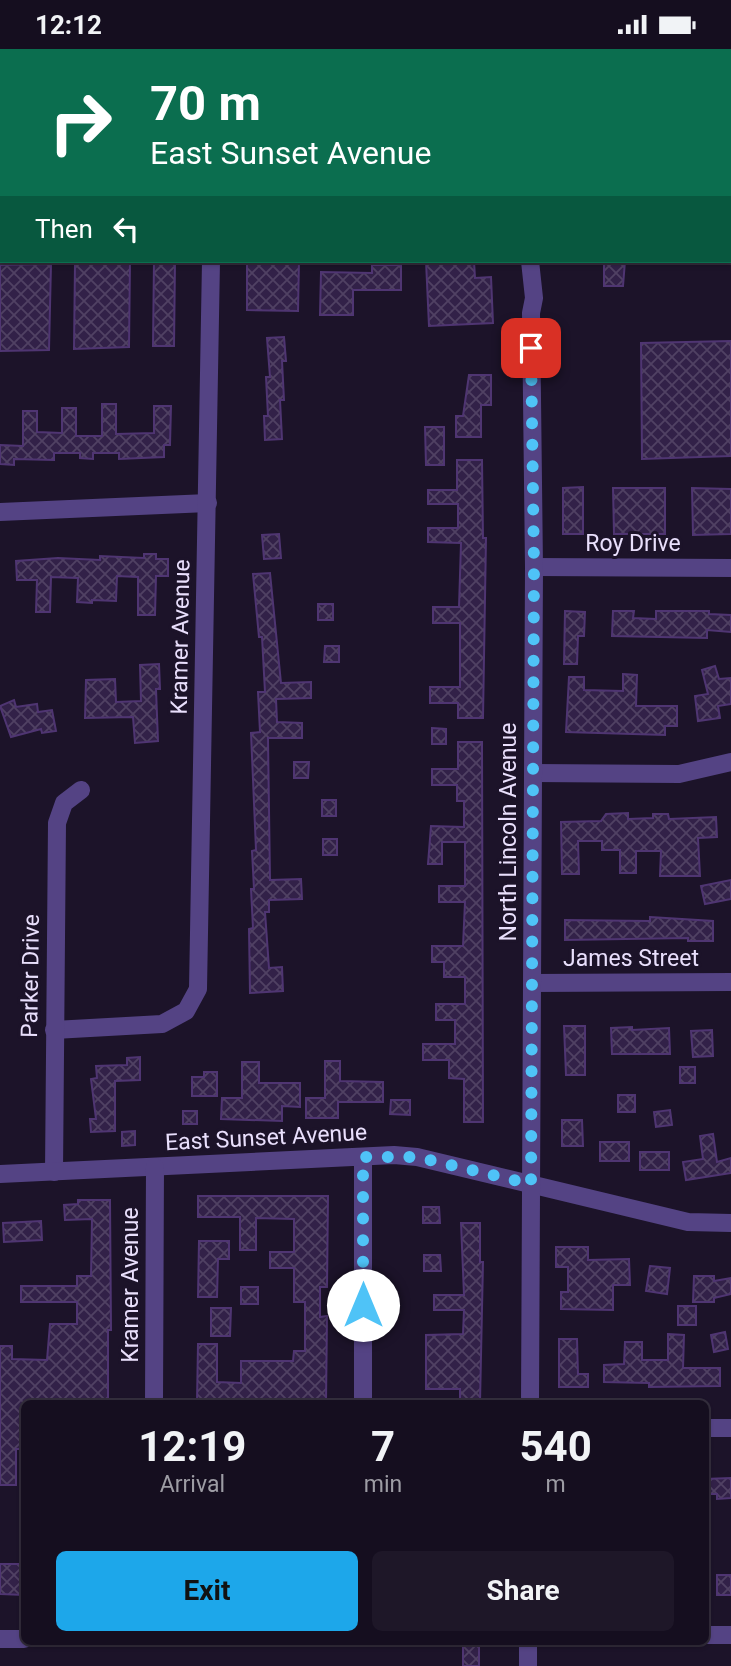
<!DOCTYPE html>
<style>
body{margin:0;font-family:Roboto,sans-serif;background:#1e1728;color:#f1f3f6;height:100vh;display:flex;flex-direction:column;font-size:26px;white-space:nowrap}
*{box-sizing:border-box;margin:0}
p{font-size:23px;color:#9d9ca4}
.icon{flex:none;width:38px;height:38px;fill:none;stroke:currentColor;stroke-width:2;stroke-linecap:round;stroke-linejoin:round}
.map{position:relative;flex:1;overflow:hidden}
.sheet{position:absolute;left:21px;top:1351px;width:688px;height:245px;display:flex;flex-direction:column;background:#150e1f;border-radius:10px;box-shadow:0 2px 5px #0004,0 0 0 2px #342e3d}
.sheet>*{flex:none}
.banner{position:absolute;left:0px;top:0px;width:732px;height:214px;box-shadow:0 2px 5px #0004,0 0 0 2px #342e3d;background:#0b6e4f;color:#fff;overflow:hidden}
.pin{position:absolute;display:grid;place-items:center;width:60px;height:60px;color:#fff;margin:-30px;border-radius:14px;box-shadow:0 4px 10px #0006}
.me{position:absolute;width:77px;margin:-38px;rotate:0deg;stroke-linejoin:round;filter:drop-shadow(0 0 5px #0008)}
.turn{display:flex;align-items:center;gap:24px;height:147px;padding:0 35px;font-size:32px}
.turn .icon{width:91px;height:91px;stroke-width:2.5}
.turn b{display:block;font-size:49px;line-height:60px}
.then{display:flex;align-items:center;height:66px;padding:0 35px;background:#0003;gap:14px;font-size:26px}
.eta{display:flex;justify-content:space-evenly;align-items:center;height:119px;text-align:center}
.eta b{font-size:42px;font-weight:700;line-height:49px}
.cta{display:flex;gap:14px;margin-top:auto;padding:14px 35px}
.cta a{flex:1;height:80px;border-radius:10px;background:#1da7ea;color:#111;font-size:28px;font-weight:700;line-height:80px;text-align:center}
.cta a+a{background:#1e1728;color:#f1f3f6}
.status{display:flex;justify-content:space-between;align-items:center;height:49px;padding:0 35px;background:#150e1f;direction:ltr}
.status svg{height:19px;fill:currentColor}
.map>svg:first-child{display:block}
</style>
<div class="status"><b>12:12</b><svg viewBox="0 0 49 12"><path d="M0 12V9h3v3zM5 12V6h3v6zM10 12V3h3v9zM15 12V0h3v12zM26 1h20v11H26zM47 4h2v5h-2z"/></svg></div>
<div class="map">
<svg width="731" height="1617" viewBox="0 0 731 1617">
<defs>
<pattern id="building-cross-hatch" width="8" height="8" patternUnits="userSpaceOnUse" patternTransform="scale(1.75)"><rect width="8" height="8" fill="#322148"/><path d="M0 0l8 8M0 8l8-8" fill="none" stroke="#504163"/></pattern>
</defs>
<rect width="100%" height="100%" fill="#1c1329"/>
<g fill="url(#building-cross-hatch)" stroke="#4f3572" stroke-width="2">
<polygon points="110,212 130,212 129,298 74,300 75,214 110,215"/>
<polygon points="154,212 175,212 174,297 153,297"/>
<polygon points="247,212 299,212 298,262 247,261"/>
<polygon points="426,212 474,212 475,229 491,228 493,274 429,277"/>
<polygon points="604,212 625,212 623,237 604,237"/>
<polygon points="51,215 49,301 0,302 0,216"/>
<polygon points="372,216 401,216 401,241 353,241 353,266 320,266 321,223 372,224"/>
<polygon points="284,288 286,312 282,312 284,351 280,351 282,390 265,391 264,367 268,367 266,328 270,328 267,289"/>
<polygon points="731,292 731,407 642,410 641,294"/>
<polygon points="469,326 491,326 491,356 481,356 481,388 456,388 456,367 463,367"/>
<polygon points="102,355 116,355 116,385 154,384 154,357 171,357 170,396 164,396 164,408 119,410 119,404 93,404 93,410 80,409 80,404 54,404 54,411 14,410 14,416 0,415 0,396 23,397 23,362 37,362 37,383 62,384 62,359 76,359 76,387 102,387"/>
<polygon points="425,378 444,378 444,416 426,416"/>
<polygon points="457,411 482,411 483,489 486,489 483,669 458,669 458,654 430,654 430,638 460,638 460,574 433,574 433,558 459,558 461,494 428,493 428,479 458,479 458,455 428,455 428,441 457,441"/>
<polygon points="583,438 583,485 563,485 563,439"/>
<polygon points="613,439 665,439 665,485 614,485"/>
<polygon points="692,439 731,440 731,485 693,486"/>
<polygon points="279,485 281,509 264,510 262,486"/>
<polygon points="144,505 156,505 156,510 168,510 168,527 156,527 155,566 138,566 138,528 117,527 116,552 92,551 92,554 77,553 78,529 51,528 50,563 36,563 37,531 17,531 16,512 58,509 100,511 100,507 144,509"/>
<polygon points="270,524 281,634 311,633 311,649 276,650 277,673 302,674 302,689 268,689 270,831 301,830 302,850 269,851 269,863 265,863 269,919 282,918 283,942 250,944 249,880 253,879 251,840 254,840 252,802 256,801 251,684 260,683 258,643 265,643 262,588 259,588 253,525"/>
<rect x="318" y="555" width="15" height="16"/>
<polygon points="565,562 585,563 584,587 578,587 577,615 564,615"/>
<polygon points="613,562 634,562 633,569 656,570 656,562 709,562 709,565 731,566 731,583 707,581 707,589 612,587"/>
<polygon points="325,597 339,597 339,613 324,613"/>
<polygon points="159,615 160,640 156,640 158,692 135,694 133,668 85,669 86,631 115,630 116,653 141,652 140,616"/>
<polygon points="715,617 719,630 731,629 731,655 718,657 720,669 698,672 695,647 708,645 702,621"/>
<polygon points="623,625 637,626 636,657 677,657 677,677 665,677 665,686 566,683 569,628 584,628 584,641 623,642"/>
<polygon points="14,651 16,658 37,655 38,663 52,661 56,682 42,684 41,680 11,688 0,657"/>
<polygon points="432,679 446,680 446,695 432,695"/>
<polygon points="458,693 482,693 483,1073 464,1073 464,1030 449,1029 449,1011 423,1011 423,995 455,995 455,971 436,971 436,955 465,955 465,928 444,928 444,913 432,913 432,897 463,897 465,853 439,853 439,837 465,837 465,793 442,793 442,815 428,815 431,777 464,778 464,752 457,752 457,736 432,736 432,720 458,720"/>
<polygon points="294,713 309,713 308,729 294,729"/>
<rect x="322" y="751" width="14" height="16"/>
<polygon points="628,764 628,770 653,769 653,765 668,765 669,770 716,768 717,788 698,789 700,827 660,827 661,802 636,802 636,824 620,824 620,801 602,801 602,792 578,792 579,825 562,825 561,773 601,772 606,765"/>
<rect x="323" y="790" width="14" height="16"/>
<polygon points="731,831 731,850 705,855 701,837"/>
<polygon points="650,868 713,872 713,892 688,892 688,889 565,891 565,871 650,872"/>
<polygon points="564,977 585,977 585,1026 566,1026"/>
<polygon points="632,978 632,981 669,979 670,1005 612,1005 611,979"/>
<polygon points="712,981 713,1007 693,1008 691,982"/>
<polygon points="140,1008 140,1031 115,1032 115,1082 91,1083 90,1070 96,1070 91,1030 97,1029 96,1017 127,1016 127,1009"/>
<polygon points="325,1012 340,1012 340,1032 383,1033 383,1053 338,1053 338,1069 306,1069 306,1049 325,1049"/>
<polygon points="242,1013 259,1013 259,1034 300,1034 300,1058 282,1057 282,1072 221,1070 222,1049 242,1049"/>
<rect x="680" y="1018" width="15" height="16"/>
<polygon points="204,1023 217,1023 217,1047 192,1047 192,1028 204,1028"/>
<rect x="618" y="1046" width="17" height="17"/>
<polygon points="391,1051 410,1051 410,1066 390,1065"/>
<polygon points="670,1061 672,1076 656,1078 654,1063"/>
<rect x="183" y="1062" width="14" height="13"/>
<polygon points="562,1071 582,1071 583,1097 562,1097"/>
<polygon points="135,1082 135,1096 122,1097 122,1083"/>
<polygon points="713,1085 717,1113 731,1109 731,1124 686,1131 683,1113 703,1110 700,1087"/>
<rect x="600" y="1093" width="29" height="19"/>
<rect x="640" y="1103" width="29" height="18"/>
<polygon points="198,1147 328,1147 327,1238 320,1238 320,1268 327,1267 326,1354 197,1354 198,1295 217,1295 217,1333 241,1334 241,1312 293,1312 294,1302 305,1302 305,1253 294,1253 294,1219 270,1219 270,1203 294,1203 294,1170 256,1169 256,1201 240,1201 240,1168 198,1168"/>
<polygon points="78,1151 110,1151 111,1281 108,1281 108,1352 24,1354 24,1400 16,1400 16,1436 0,1436 0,1297 12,1297 12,1310 47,1311 50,1275 77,1275 77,1253 21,1253 21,1237 77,1237 77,1227 91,1227 92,1170 65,1171 64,1156 78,1155"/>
<polygon points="423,1158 439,1158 440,1174 423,1174"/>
<polygon points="41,1172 42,1191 4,1193 3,1174"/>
<polygon points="461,1174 480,1174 480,1213 483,1213 480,1354 460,1354 460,1340 426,1340 426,1286 463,1285 464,1261 434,1261 434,1246 464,1246"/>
<polygon points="199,1192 229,1192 229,1210 218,1210 217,1248 198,1248"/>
<polygon points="556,1198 588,1198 588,1211 629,1210 630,1236 613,1236 613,1261 561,1260 561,1243 568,1243 568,1218 556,1218"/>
<polygon points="424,1206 440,1206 441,1222 424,1222"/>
<polygon points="650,1217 670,1219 667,1245 646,1242"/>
<polygon points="694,1227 714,1227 714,1232 731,1229 731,1245 714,1249 714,1253 693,1253"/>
<rect x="241" y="1238" width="17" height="17"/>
<rect x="678" y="1257" width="18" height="19"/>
<polygon points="211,1259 231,1259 230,1287 211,1287"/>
<polygon points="725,1283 728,1300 714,1303 711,1286"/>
<polygon points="668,1285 684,1286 683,1319 720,1319 720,1337 649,1338 649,1334 604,1333 604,1316 624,1315 625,1293 642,1293 642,1311 668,1311"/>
<polygon points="559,1290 577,1290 578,1325 588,1325 588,1338 559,1338"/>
<polygon points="731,1429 731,1449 717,1450 717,1445 705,1445 705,1430"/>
<polygon points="0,1515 24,1515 24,1546 0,1545"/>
<rect x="717" y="1526" width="14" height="20"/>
<rect x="463" y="1592" width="16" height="25"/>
</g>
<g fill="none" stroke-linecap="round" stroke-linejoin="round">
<g stroke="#544384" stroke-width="18">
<polyline points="5,0 5,2"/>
<polyline points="225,0 225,2"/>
<polyline points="463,0 464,2"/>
<polyline points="0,180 2,180"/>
<polyline points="0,463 208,454"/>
<polyline points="534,518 731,519"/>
<polyline points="533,724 679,725 731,713"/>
<polyline points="532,934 731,933"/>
<polyline points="54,981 162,975 186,962 198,940 211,212"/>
<polyline points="363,1108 363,1354"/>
<polyline points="54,1123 57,774 64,754 81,741"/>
<polyline points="0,1125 394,1106 417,1108 688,1173 731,1174"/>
<polyline points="154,1354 155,1118"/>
<polyline points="530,1354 534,518 531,264 534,249 530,212"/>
<polyline points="705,1379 731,1379"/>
<polyline points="705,1586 731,1586"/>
<polyline points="0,1590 24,1590"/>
<polyline points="528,1617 528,1592"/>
</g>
<g stroke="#de70f2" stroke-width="18">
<polyline points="730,69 731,69"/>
<polyline points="0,107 2,107"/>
<polyline points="730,117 731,117"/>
<polyline points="0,149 2,148"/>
</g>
</g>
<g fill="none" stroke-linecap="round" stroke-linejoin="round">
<polyline stroke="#4fc3f7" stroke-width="12" stroke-dasharray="0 21.6" points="363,1256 363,1108 417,1108 531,1135 534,518 531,299"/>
</g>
<g text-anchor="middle" stroke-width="6" stroke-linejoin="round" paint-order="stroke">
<g font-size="23" fill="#e9dffc" stroke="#1c1329">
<text x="633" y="502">Roy Drive</text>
<text transform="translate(180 588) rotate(-89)" y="8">Kramer Avenue</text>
<text transform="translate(508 783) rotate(-90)" y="8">North Lincoln Avenue</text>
<text x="631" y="917">James Street</text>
<text transform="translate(30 927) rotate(-89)" y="8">Parker Drive</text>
<text transform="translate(266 1088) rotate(-3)" y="8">East Sunset Avenue</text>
<text transform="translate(130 1236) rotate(-90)" y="8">Kramer Avenue</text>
</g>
</g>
</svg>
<div class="pin" style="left:531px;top:299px;background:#d93025"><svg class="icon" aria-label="arrive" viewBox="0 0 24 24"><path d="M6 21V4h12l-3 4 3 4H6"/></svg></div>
<svg class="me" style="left:363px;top:1256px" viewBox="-20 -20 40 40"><circle r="19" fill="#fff"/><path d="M0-13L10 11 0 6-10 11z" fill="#4fc3f7"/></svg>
<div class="banner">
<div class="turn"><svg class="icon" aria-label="right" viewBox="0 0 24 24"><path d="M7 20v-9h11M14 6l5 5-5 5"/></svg><div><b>70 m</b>East Sunset Avenue</div></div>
<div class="then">Then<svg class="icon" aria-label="left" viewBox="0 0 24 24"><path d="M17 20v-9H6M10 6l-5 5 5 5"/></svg></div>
</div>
<section class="sheet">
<div class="eta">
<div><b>12:19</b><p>Arrival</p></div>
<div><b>7</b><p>min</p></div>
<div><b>540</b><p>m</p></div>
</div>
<div class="cta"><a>Exit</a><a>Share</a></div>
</section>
</div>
